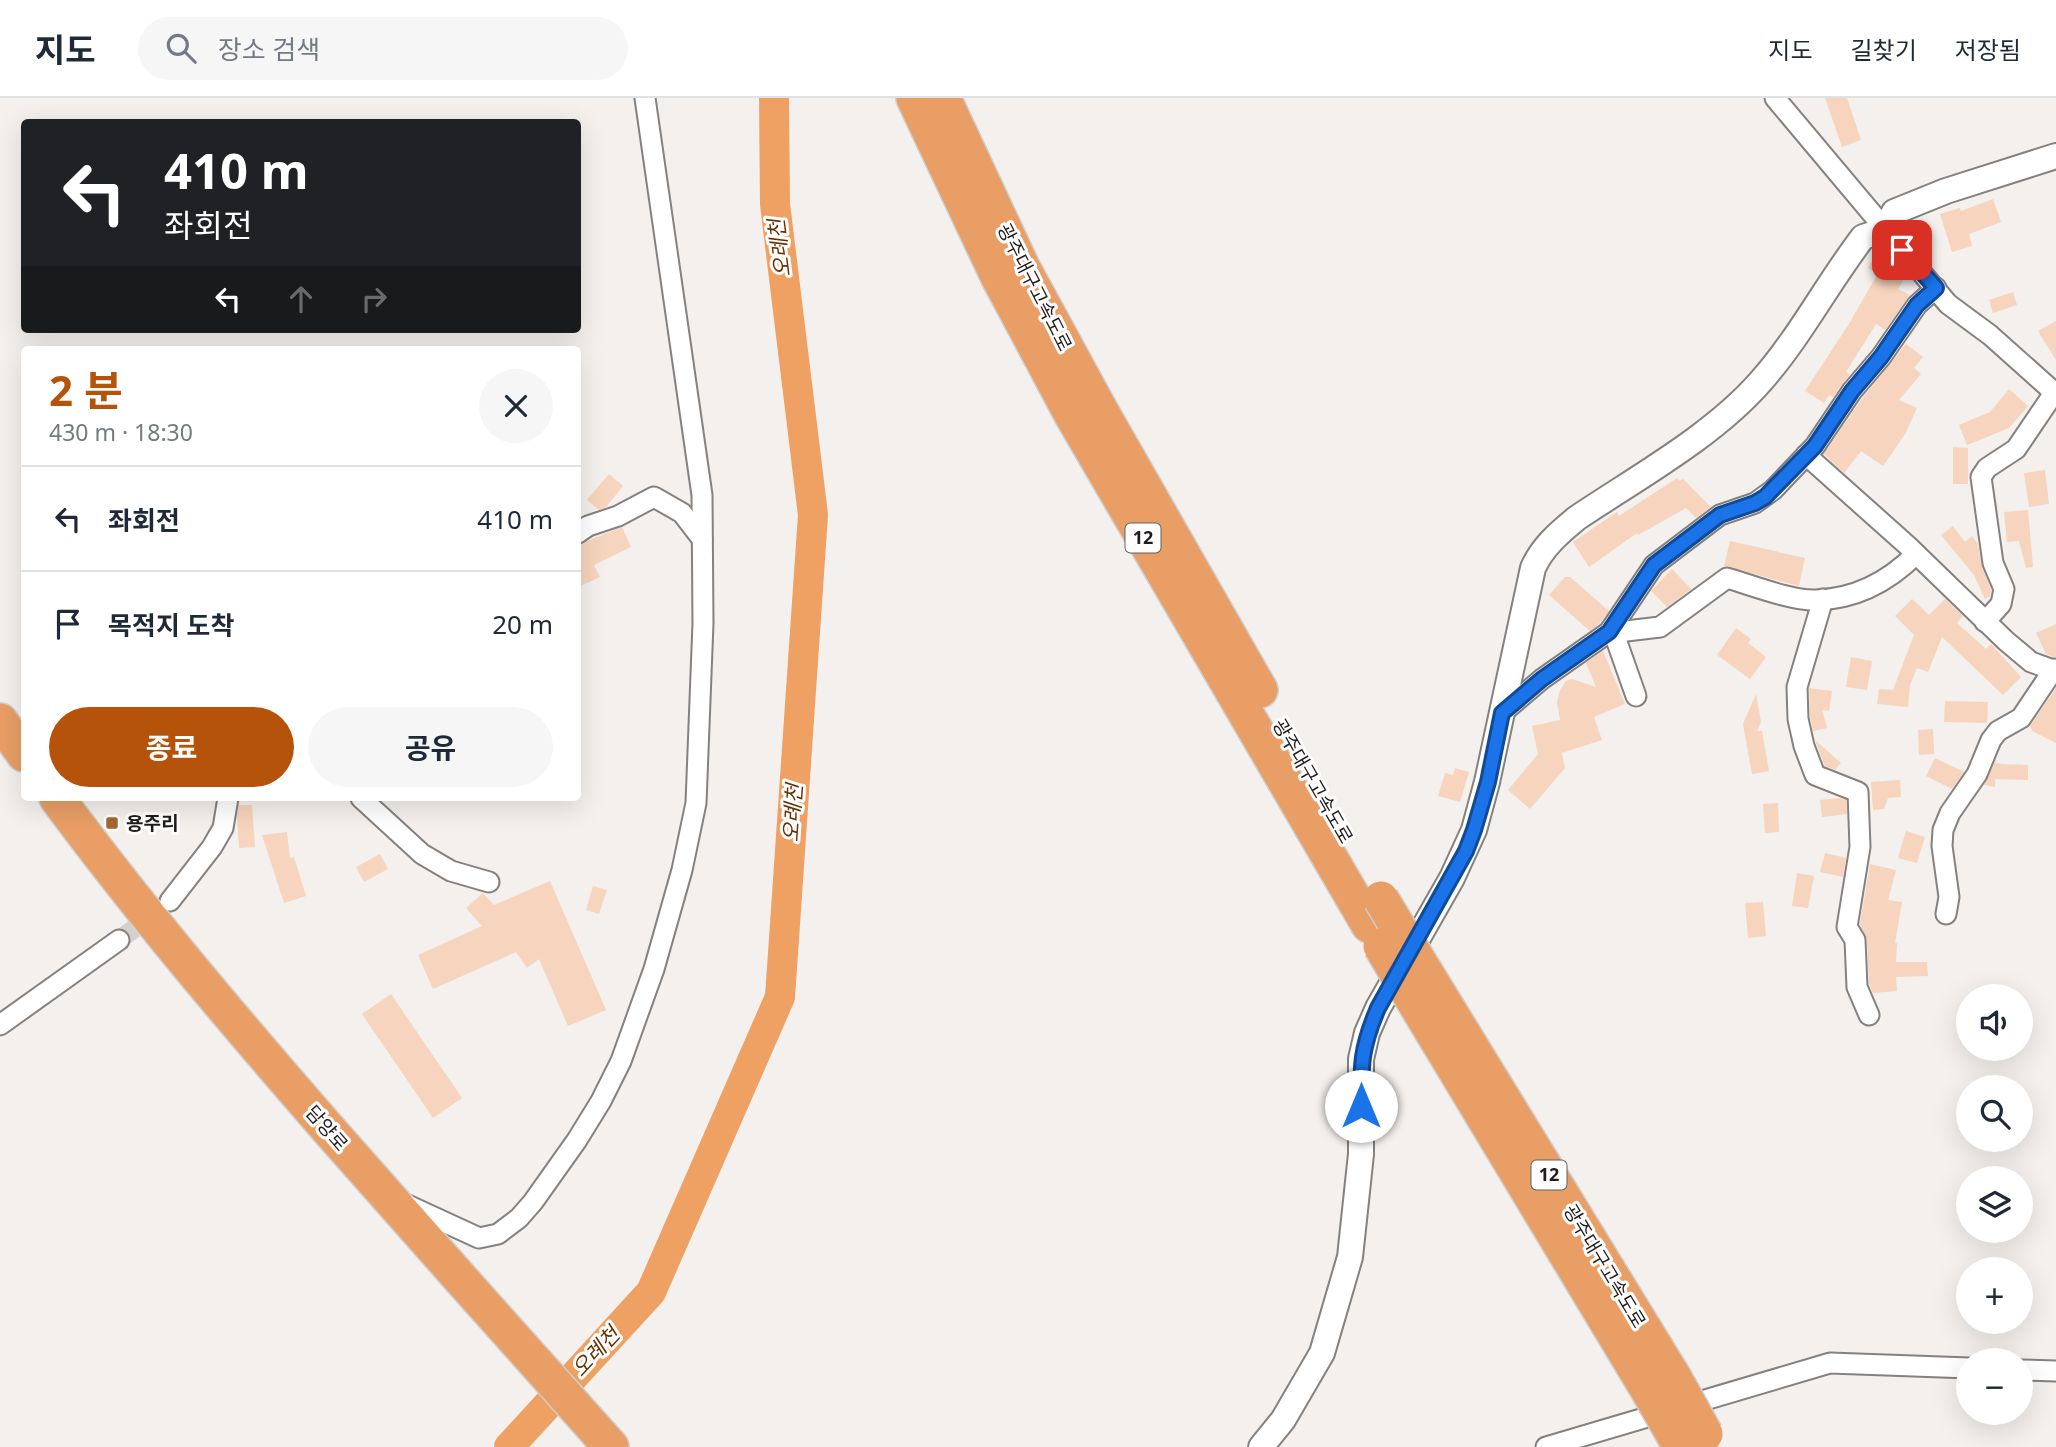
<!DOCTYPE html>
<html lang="ko">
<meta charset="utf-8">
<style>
body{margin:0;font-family:"Noto Sans","Noto Sans KR",sans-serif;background:#f6f6f7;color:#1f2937;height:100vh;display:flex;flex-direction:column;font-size:26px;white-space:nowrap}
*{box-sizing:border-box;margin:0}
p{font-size:23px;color:#747a83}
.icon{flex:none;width:38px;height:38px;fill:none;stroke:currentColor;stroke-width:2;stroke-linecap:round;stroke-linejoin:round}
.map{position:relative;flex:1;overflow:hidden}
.panel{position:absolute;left:21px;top:248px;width:560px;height:455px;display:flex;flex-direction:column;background:#fff;border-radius:7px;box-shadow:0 7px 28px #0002}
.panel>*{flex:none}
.guide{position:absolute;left:21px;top:21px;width:560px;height:214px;border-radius:7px;box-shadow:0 7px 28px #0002;background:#202124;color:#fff;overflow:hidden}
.tools{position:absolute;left:1956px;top:886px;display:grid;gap:14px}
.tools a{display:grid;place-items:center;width:77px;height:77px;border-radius:50%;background:#fff;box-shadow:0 7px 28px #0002;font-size:35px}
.pin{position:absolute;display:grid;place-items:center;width:60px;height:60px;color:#fff;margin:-30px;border-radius:14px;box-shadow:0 4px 10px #0006}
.me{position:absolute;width:77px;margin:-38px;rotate:0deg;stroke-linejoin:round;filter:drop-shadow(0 0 5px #0008)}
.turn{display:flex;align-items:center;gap:24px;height:147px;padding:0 28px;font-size:32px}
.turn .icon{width:91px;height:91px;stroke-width:2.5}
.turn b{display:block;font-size:49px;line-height:60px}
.lanes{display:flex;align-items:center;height:66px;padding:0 28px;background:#0003;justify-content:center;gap:35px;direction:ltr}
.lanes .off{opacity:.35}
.round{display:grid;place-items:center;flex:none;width:74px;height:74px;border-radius:37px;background:#f6f6f7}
.overview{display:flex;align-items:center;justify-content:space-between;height:119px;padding:0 28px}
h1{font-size:42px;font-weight:700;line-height:52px;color:#b45309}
.action{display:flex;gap:14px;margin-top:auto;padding:14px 28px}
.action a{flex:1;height:80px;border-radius:42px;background:#b45309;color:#fff;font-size:28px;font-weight:700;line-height:80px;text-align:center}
.action a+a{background:#f6f6f7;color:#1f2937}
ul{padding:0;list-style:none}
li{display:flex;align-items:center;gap:21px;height:105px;padding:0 28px;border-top:2px solid #e0e1e3}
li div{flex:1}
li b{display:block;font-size:26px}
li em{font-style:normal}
header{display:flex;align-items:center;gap:42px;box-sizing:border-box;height:98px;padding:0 35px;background:#fff;border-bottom:2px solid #e0e1e3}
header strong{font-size:33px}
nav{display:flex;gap:38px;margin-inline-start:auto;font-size:24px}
.search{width:490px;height:63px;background:#f6f6f7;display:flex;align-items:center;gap:18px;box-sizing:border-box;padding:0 24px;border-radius:38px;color:#747a83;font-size:26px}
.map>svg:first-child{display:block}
</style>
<header>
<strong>지도</strong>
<div class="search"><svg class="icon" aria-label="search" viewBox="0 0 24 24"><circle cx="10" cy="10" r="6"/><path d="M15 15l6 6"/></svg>장소 검색</div>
<nav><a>지도</a><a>길찾기</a><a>저장됨</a></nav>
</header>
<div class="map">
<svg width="2056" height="1349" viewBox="0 0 2056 1349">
<rect width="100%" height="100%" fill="#f3f0ed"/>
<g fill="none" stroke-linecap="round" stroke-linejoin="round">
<polyline stroke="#efa063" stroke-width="30" points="509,1349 651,1194 780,899 813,417 775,106 774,0"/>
</g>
<g fill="#f6d4bd">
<polygon points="1825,0 1847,0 1861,42 1842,49"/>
<polygon points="1993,101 2001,124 1969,136 1972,148 1952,154 1940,116 1960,110 1961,113"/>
<polygon points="1884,149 1907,176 1898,191 1910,197 1885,232 1876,226 1846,274 1850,276 1847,280 1833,299 1829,297 1824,305 1805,293 1849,226 1878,175 1868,170 1875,157"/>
<polygon points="2013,194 2017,207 1993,215 1989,202"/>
<polygon points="2056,223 2056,262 2038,233"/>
<polygon points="1906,246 1923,259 1914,270 1921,276 1899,302 1917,310 1905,336 1883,368 1861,353 1844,375 1824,356 1859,305"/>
<polygon points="2009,291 2028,308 2009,330 1967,347 1959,327 1990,314"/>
<polygon points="1953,349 1968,350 1968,386 1953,386"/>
<polygon points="2045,372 2049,406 2029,409 2024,375"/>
<polygon points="609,376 623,388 606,409 599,412 587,402"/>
<polygon points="1677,380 1680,383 1683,381 1711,409 1696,420 1686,410 1638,437 1637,435 1589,469 1573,444 1617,414 1619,418"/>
<polygon points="2028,412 2033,469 2026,470 2019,443 2007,444 2004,414"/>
<polygon points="1953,428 1965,444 1972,438 1978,446 1982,469 1991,492 1990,498 1985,501 1974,477 1941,437"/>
<polygon points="622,429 631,449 594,467 600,479 578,489 578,447"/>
<polygon points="1730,443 1805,460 1799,488 1724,468"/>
<polygon points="1672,471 1691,491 1667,509 1651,493"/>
<polygon points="1565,479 1570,479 1609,513 1600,525 1590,533 1549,497"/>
<polygon points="1912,501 1929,517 1945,501 1963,518 1957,525 1986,551 1991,546 2021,579 2003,597 1942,539 1928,574 1917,570 1910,587 1908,609 1877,606 1879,591 1893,592 1914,537 1895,518"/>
<polygon points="2056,526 2056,559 2053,559 2046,556 2036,535"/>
<polygon points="1736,530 1751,541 1748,545 1766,559 1750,581 1717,557"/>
<polygon points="1603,553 1625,606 1594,619 1602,642 1562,655 1565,670 1530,711 1508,692 1538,656 1532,628 1560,622 1557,604 1560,592 1566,583 1572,581 1596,589 1586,565"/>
<polygon points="1851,559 1872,563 1867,592 1846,589"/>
<polygon points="1809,590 1832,593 1829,613 1822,612 1827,630 1813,633 1810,619"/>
<polygon points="2056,590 2056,645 2032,633 2030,628"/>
<polygon points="1756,596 1761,624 1757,633 1762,633 1769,673 1752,676 1743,626"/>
<polygon points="1945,603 1988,604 1987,625 1944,624"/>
<polygon points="1933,631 1934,656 1919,657 1918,632"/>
<polygon points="1815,642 1841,665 1835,672 1825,668"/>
<polygon points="1935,660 1964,674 1952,691 1926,678"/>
<polygon points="1996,661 1996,665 2002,666 2028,667 2028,682 1995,681 1995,689 1984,687"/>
<polygon points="1455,670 1469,674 1460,704 1438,698 1445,675 1453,677"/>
<polygon points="1900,682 1901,699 1888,700 1884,711 1873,712 1871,684"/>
<polygon points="1840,700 1846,702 1847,716 1822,719 1820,702"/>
<polygon points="1778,705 1779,734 1765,735 1763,706"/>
<polygon points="239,707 252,707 255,749 239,750 237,718"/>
<polygon points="1906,733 1925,739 1917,765 1898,760"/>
<polygon points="287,734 290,760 294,759 306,798 284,805 262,737"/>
<polygon points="1825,755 1846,760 1843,779 1820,774"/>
<polygon points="380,756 388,771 364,784 356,769"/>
<polygon points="1870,766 1896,772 1888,802 1902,804 1895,845 1897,845 1896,864 1927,864 1928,878 1896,879 1897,893 1873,895 1869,886 1867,841 1860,826"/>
<polygon points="1797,775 1814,778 1808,810 1792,808"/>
<polygon points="550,783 606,912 568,928 539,861 527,870 516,854 433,891 418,857 482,828 466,810 483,795 494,807"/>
<polygon points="593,788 607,792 599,816 586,812"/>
<polygon points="1763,804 1766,838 1748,840 1745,805"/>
<polygon points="391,896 462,1000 433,1020 362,916"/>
</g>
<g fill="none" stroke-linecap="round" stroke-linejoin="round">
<polyline stroke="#d3d0ce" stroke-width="19" stroke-dasharray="19 10" stroke-linecap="butt" points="119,842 155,815"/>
<g stroke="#84817f" stroke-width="23">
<g id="minor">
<polyline points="1775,0 1948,206 1990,237 2056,296"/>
<polyline points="1806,357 1908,448 2006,543 2031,564 2056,573"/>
<polyline points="578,435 588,428 618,418 654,399 682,415 702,441"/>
<polyline points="1823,501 1797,589 1798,621 1804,648 1815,677 1858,694 1860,749 1847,829 1855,842 1857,889 1869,917"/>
<polyline points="1985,524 2001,506 2004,491 1993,465 1981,379 1987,370 2016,351 2054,295"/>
<path d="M1612,530L1618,534L1660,529L1727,480C1751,487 1792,503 1816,502C1855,501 1889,483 1916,456"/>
<polyline points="1612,530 1636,598"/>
<polyline points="1502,615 1542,581 1609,534 1654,467 1720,417 1755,405 1773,392 1815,348 1852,293 1881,259 1917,207 1936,190"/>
<polyline points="361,700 422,756 451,773 489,784"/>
<polyline points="170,803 212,749 223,730 228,700"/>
<polyline points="1946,816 1949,799 1942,748 1943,732 1950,715 1977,676 1991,642 1998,633 2021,620 2054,571"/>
<polyline points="0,927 119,842"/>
<polyline points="403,1105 479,1140 498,1136 519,1120 533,1104 577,1042 601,1003 621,963 654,871 682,772 696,705 703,525 702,397 645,0"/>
<polyline points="2021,1272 2056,1273"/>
<polyline points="1546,1349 1830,1265 1969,1270"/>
</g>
</g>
<g stroke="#84817f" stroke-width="28">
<path id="tertiary" d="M1261,1349L1283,1322L1322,1255L1350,1159L1361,1056V961L1367,935L1378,910L1452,780L1474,732L1487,684L1533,470C1543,448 1559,435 1577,420C1638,379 1713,338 1761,283C1800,239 1827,186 1863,139L1885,132L1894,114L1946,93L2056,58"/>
</g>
<g stroke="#cececd" stroke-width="38">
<g id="motorway">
<polyline points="914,0 998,178 1072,317 1369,827"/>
<polyline points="943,0 1022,169 1100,312 1260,592"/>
<polyline points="0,623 24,656"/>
<path d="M57,700C142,815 235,924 329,1032C422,1138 517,1244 611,1349"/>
<polyline points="1425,874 1674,1280"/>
<polyline points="1411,898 1650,1295"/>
</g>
</g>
<use href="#minor" stroke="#fff" stroke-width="19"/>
<use href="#tertiary" stroke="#fff" stroke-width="24"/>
<use href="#motorway" stroke="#e99e65" stroke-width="35"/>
<g stroke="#cececd" stroke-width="38" stroke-linecap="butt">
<g id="motorway-bridge">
<polyline points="1381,801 1425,874"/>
<polyline points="1381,848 1411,898"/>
<polyline points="1674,1280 1705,1336"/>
<polyline points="1650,1295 1678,1344"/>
</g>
</g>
<use href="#motorway-bridge" stroke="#e99e65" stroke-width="35"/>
</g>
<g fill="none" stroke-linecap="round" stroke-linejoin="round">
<g stroke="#114b97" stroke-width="18">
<path id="route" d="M1361,1008C1361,966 1361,950 1378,910L1466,753L1474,732L1488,684L1502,615L1542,581L1609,534L1654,467L1720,417L1755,405L1765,399L1815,348L1852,293L1881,259L1917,207L1936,190L1902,152"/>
</g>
<use href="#route" stroke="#1a73e8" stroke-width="12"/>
</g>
<rect fill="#a76631" stroke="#fffdfd" stroke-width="2.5" x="105" y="718" width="14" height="14" rx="3.5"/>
<g text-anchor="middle" stroke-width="6" stroke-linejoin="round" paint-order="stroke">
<g fill="#fffdfd" stroke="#626160" stroke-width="2">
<rect x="1125.5" y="425.5" width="35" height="29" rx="5"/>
<rect x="1531.5" y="1062.5" width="35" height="29" rx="5"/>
</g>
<g font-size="18" font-weight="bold" fill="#1f1e1d">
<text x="1143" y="446">12</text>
<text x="1549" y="1083">12</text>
</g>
<g font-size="19" fill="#1f1e1d" stroke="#fffdfd">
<text transform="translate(1035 189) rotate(63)" y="7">광주대구고속도로</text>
<text transform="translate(1313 683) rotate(60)" y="7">광주대구고속도로</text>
<text transform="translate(327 1030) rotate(49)" y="7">담양로</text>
<text transform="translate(1605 1168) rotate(59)" y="7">광주대구고속도로</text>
</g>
<g font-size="19" font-weight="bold" fill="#1f1e1d" stroke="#fffdfd" text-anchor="start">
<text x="126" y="732">용주리</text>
</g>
<g font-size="21" font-style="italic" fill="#643200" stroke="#fffdfd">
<text transform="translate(780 150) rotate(-97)" y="7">오례천</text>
<text transform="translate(793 715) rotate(-86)" y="7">오례천</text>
<text transform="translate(596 1254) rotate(-47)" y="7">오례천</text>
</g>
</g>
</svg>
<div class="tools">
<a><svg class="icon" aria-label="sound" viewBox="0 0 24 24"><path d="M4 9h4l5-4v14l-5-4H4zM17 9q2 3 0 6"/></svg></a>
<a><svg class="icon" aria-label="search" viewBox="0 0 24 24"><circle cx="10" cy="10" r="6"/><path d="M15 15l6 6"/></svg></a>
<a><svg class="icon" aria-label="layers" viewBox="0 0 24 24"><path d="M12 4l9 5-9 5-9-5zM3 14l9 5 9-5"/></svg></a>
<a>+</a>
<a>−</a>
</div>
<div class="pin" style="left:1902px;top:152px;background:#d93025"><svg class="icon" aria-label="arrive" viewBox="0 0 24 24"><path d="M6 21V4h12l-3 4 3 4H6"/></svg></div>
<svg class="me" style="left:1361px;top:1008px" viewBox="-20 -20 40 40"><circle r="19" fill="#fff"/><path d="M0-13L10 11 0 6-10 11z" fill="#1a73e8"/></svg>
<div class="guide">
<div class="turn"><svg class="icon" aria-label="left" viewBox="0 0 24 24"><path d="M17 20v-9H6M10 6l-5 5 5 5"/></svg><div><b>410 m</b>좌회전</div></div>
<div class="lanes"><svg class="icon" aria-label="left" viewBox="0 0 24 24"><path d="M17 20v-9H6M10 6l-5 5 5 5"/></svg><svg class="icon off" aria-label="ahead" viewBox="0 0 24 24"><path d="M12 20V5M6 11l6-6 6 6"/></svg><svg class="icon off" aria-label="right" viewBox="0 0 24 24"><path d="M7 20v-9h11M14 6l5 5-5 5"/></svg></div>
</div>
<section class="panel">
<div class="overview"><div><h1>2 분</h1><p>430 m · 18:30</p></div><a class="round"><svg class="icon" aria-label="close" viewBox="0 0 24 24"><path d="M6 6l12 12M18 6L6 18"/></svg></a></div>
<ul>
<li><svg class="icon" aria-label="left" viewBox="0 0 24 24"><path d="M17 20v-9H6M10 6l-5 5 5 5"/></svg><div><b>좌회전</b></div><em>410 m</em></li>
<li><svg class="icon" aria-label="arrive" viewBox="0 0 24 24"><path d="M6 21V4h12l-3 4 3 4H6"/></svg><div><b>목적지 도착</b></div><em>20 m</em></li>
</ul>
<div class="action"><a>종료</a><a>공유</a></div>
</section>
</div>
